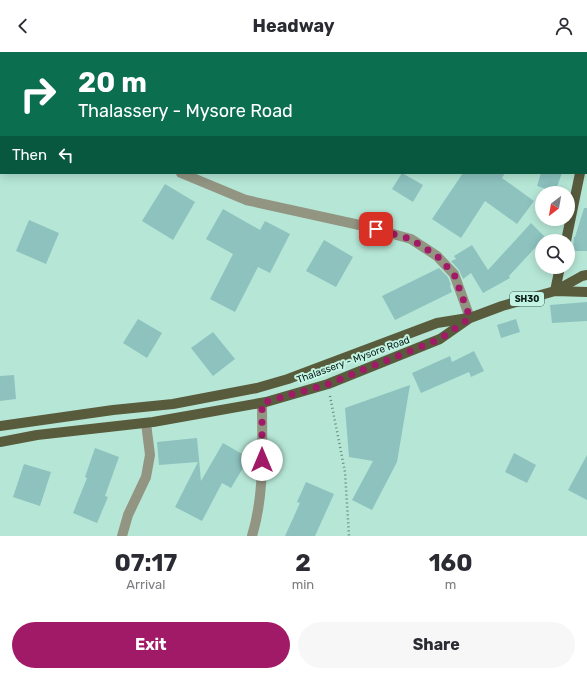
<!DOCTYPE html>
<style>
body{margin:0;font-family:Rubik,sans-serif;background:#f7f7f7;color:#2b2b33;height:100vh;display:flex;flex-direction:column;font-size:15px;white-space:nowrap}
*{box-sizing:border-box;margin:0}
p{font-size:13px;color:#7c7c81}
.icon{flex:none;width:22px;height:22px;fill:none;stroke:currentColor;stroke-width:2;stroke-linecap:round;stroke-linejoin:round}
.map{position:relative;height:484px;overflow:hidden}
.drawer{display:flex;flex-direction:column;background:#fff;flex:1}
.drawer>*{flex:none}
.banner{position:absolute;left:0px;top:0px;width:587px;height:122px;box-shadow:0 2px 10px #0003;background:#0b6e4f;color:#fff;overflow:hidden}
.needle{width:26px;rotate:211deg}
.tools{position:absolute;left:535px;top:134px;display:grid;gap:8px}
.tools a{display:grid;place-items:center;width:40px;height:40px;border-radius:50%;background:#fff;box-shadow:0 2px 10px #0003;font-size:20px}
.pin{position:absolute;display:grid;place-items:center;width:34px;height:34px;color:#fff;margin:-17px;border-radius:8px;box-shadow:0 2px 6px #0006}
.me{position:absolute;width:44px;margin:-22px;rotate:0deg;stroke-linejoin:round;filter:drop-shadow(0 0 3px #0008)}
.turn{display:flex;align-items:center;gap:14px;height:84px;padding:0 12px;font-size:18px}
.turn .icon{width:52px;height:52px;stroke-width:2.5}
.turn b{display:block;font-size:28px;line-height:34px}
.then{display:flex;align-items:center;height:38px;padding:0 12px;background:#0003;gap:8px;font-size:15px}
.eta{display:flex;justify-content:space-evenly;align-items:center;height:68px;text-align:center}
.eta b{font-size:24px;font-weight:700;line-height:28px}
.button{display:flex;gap:8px;margin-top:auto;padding:8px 12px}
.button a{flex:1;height:46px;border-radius:24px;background:#a11a67;color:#fff;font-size:16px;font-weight:700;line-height:46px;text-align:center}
.button a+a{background:#f7f7f7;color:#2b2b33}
header{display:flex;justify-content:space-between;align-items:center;height:52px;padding:0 12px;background:#fff;font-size:18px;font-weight:700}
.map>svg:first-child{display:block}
</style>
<header><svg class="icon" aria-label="back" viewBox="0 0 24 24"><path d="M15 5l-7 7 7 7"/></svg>Headway<svg class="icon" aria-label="person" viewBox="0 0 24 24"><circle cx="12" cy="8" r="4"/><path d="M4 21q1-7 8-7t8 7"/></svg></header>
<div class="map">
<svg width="587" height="484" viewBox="0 0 587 484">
<rect width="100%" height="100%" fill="#b6e7d6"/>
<g fill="#8dc2bf">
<polygon points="402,121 423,133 413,150 392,137"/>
<polygon points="463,121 505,121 502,126 534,149 517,172 485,149 461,186 432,167"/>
<polygon points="541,121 562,121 555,140 537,134"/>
<polygon points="165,132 195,150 173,188 142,169"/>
<polygon points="584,156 587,156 587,199 573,199 574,185 575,185"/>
<polygon points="223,157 260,178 265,169 290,182 270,221 258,215 235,260 210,247 233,202 206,187"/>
<polygon points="29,168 59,181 46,212 16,199"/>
<polygon points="531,171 545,185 509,224 510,226 483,241 471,221 463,227 459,218 451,209 456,207 454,204 472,193 488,218"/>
<polygon points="324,188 353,205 336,235 306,219"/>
<polygon points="439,216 448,225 451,233 450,234 452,240 395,268 382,244"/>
<polygon points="587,250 587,269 552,271 550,253"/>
<polygon points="138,267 162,281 147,306 123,291"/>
<polygon points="516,267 520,280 501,286 497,273"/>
<polygon points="213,280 235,307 213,324 191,296"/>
<polygon points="474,299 484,319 471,325 469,320 421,341 412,321 450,304 452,310"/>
<polygon points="14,323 16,347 0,349 0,324"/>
<polygon points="410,333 397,410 372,458 352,448 373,409 349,405 345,356"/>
<polygon points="197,386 201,429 223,391 249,406 231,436 222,431 202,469 175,455 198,410 159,413 157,390"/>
<polygon points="95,396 119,405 105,444 108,445 97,471 73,461 87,426 85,425"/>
<polygon points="514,401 536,413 527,431 505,420"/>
<polygon points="587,403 587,448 568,438"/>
<polygon points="24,412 51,420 40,454 13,445"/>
<polygon points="306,430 334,442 315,484 285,484 300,451 297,450"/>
</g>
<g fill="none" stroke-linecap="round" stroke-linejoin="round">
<polyline stroke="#64877b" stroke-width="2.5" stroke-dasharray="1 3" stroke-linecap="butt" points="330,344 345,420 349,484"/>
<g stroke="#939583" stroke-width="10">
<polyline points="0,38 1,39"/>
<polyline points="181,121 246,148 364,174 411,187 437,204 454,222 470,266"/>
<polyline points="122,484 128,463 146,425 150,403 146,371"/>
<path d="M252,484C265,441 262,396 262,351"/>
</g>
<g stroke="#585b3c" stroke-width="10">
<polyline points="586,95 587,92"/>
<polyline points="566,189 580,121"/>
<polyline points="555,239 582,224 587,223"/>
<polyline points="555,239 560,215"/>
<polyline points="0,374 113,358 173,352 257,336 288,327 437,271 468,266"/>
<polyline points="0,390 37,383 153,370 266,350 328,332 440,287 470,266 502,254 555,239 587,240"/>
</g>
</g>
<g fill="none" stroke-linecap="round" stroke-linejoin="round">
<polyline stroke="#a11a67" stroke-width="7" stroke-dasharray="0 12.6" points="262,408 262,351 328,332 440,287 470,266 454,222 437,204 411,187 376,177"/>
</g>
<g text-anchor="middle" stroke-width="4" stroke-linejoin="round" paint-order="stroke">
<rect fill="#c3f4e3" stroke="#425e56" stroke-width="1" x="510" y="240" width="34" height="14" rx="3"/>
<g font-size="9" font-weight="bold" fill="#0b1e19">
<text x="527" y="250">SH30</text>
</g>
<g font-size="10" fill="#0b1e19" stroke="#c3f4e3">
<text transform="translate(353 307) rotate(-20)" y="4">Thalassery - Mysore Road</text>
</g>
</g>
</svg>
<div class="tools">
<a><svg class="needle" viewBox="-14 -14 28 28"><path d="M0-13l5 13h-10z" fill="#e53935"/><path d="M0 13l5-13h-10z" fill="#7c7c81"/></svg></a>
<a><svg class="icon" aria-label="search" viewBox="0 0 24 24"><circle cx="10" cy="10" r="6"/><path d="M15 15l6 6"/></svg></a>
</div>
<div class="pin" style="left:376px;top:177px;background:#d93025"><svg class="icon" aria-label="arrive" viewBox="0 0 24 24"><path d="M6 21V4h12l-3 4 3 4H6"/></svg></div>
<svg class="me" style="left:262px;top:408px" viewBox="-20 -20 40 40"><circle r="19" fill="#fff"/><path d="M0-13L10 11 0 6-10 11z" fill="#a11a67"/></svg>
<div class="banner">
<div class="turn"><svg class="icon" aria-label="right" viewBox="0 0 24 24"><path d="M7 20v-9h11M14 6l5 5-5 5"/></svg><div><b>20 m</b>Thalassery - Mysore Road</div></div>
<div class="then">Then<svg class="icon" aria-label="left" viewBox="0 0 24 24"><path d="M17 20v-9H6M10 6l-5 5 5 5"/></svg></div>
</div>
</div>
<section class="drawer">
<div class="eta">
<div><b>07:17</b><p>Arrival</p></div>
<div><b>2</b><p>min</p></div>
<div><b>160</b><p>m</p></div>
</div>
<div class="button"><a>Exit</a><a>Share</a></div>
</section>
